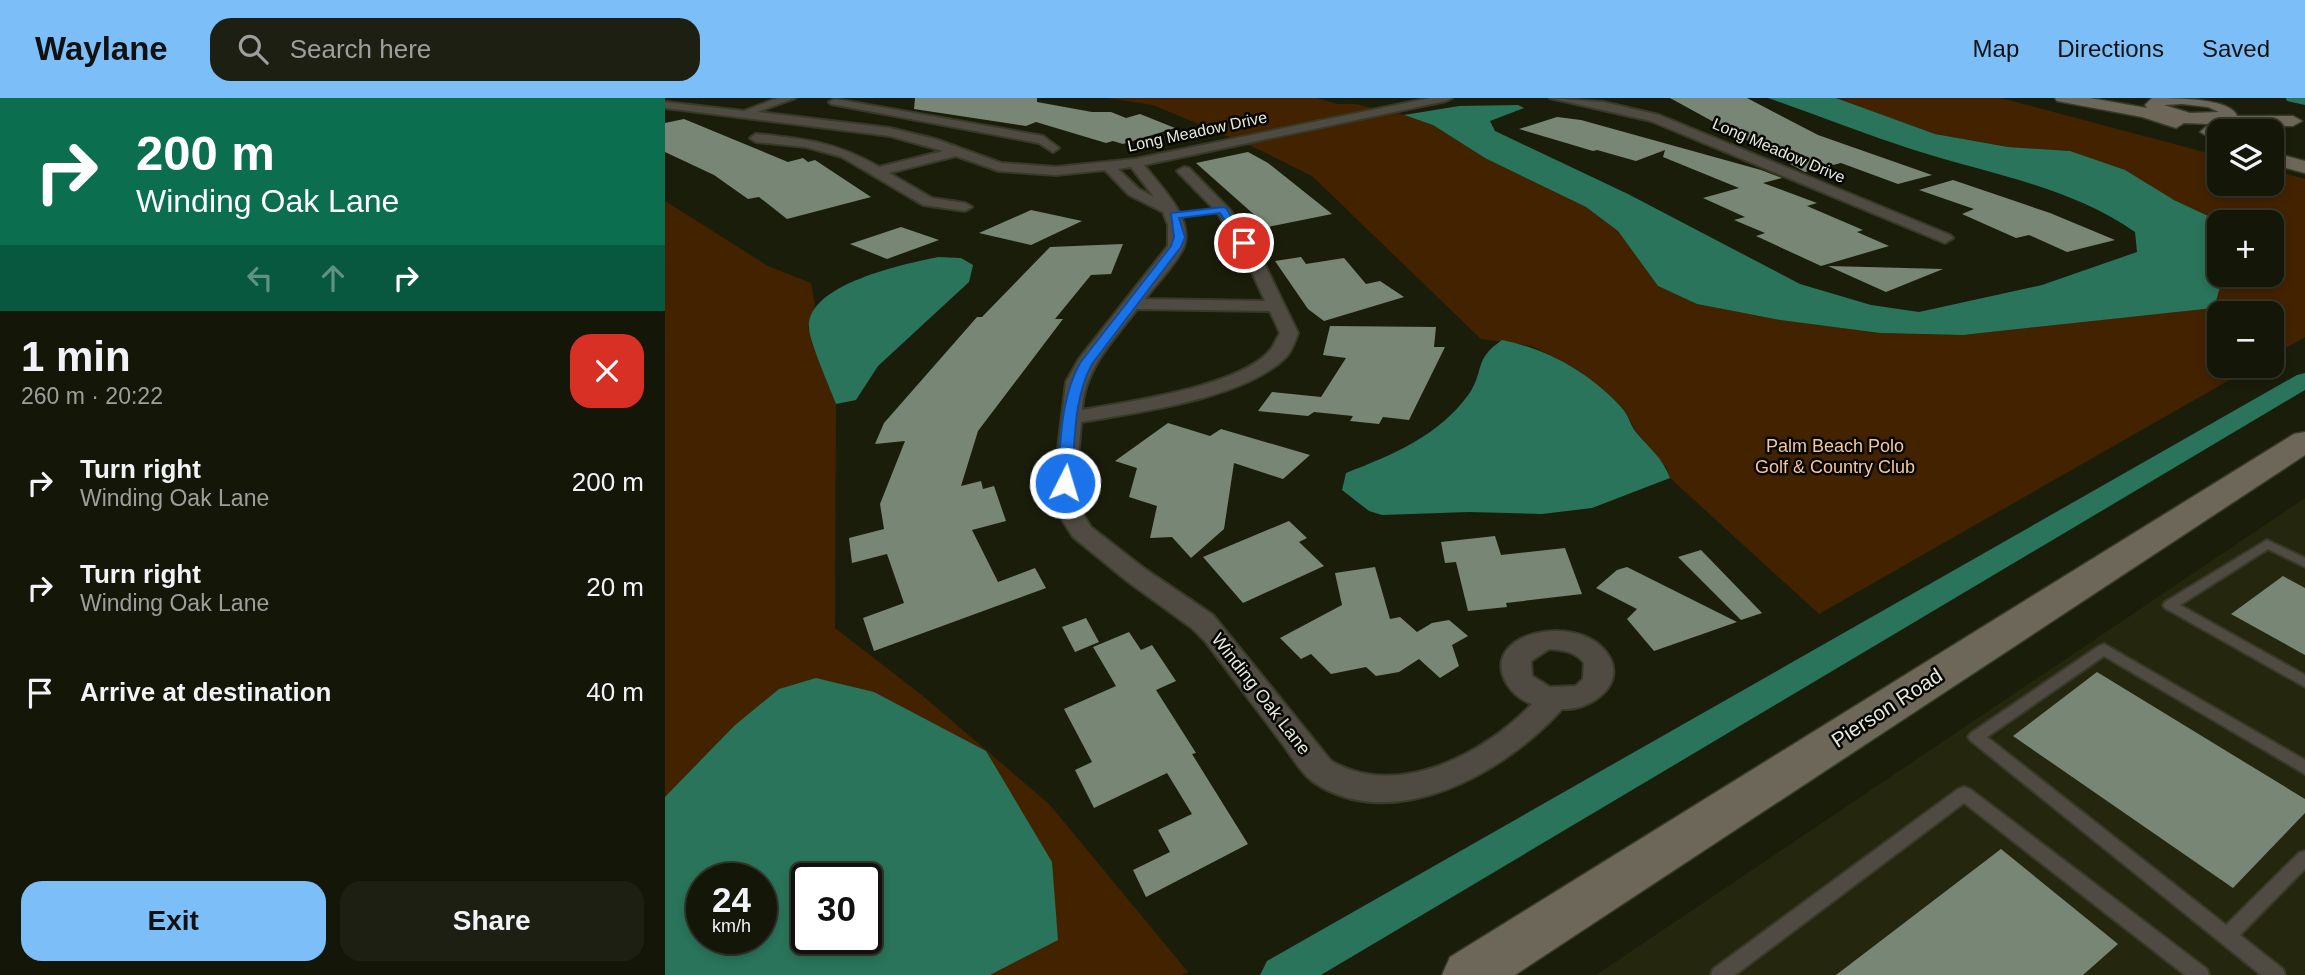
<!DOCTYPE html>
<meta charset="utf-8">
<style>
body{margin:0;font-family:Arial,sans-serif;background:#1d1f12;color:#f1f3f6;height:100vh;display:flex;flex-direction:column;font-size:26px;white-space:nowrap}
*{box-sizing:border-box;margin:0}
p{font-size:23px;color:#9d9f9c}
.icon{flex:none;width:38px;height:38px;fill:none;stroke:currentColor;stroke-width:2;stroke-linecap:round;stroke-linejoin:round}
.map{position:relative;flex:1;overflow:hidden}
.panel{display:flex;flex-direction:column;background:#141608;width:665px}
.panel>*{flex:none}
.hud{background:#0b6e4f;color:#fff;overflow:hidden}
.fabs{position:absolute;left:1542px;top:21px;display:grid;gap:14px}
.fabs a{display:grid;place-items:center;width:77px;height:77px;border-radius:14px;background:#141608;box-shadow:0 4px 10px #0003,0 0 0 2px #333529;font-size:35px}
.speed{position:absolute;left:21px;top:765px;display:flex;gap:14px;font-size:35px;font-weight:700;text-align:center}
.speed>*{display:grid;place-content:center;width:91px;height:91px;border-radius:50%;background:#141608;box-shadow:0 4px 10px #0003,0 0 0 2px #333529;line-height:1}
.speed small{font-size:18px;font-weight:400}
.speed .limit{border:4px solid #111;border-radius:10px;background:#fff;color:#111}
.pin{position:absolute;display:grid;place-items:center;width:60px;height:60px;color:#fff;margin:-30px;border:4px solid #fff;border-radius:50%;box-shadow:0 2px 7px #0007}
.me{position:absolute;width:77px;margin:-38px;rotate:5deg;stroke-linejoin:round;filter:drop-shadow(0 0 5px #0008)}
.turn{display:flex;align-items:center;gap:24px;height:147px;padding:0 21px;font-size:32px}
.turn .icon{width:91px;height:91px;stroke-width:2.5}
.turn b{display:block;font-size:49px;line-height:60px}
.lanes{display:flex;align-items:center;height:66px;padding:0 21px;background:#0003;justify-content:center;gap:35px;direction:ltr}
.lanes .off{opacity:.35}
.round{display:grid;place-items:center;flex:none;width:74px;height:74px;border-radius:21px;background:#1d1f12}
.summary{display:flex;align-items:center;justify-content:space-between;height:119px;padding:0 21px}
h1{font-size:42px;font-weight:600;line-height:52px}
.cta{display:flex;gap:14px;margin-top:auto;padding:14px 21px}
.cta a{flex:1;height:80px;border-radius:21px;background:#7bbef8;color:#111;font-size:28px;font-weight:600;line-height:80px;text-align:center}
.cta a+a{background:#1d1f12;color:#f1f3f6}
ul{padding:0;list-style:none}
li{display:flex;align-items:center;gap:21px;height:105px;padding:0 21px}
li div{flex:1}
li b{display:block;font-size:26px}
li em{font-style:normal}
header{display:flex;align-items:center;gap:42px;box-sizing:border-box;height:98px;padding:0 35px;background:#7bbef8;color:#111}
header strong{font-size:33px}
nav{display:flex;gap:38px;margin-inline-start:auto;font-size:24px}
.search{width:490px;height:63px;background:#1d1f12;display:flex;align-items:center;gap:18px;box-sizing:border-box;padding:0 24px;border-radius:21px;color:#9d9f9c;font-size:26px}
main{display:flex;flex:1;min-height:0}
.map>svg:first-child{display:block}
</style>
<header>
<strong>Waylane</strong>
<div class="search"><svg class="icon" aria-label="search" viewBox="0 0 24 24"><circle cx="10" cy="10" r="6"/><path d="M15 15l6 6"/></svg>Search here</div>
<nav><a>Map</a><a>Directions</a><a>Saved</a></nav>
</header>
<main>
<section class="panel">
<div class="hud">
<div class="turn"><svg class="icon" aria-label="right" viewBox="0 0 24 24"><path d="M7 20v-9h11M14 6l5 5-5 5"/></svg><div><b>200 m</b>Winding Oak Lane</div></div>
<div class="lanes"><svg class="icon off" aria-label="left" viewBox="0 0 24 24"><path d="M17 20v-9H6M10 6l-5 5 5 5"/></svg><svg class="icon off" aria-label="ahead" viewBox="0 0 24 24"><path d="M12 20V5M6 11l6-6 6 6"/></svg><svg class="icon" aria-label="right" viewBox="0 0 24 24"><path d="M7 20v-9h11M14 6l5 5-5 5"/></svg></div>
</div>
<div class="summary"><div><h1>1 min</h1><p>260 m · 20:22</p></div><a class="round" style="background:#d93025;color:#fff"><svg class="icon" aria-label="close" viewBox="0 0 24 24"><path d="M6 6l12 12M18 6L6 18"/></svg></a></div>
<ul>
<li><svg class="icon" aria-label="right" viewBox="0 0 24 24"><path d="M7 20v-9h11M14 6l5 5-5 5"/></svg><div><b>Turn right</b><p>Winding Oak Lane</p></div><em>200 m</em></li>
<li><svg class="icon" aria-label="right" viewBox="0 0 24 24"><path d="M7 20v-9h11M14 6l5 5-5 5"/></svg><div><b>Turn right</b><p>Winding Oak Lane</p></div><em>20 m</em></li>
<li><svg class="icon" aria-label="arrive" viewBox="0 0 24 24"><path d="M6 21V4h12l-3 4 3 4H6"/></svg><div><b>Arrive at destination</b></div><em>40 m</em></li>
</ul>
<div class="cta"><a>Exit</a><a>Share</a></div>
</section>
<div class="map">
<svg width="1640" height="877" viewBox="0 0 1640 877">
<rect width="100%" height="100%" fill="#1b1d0b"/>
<polygon fill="#24260d" points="1640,400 1640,877 931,877"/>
<g fill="#432200" fill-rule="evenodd">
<polygon points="442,0 652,0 672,6 690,6 739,17 768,27 820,60 921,109 953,133 993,188 1033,206 1115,222 1215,235 1298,237 1548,210 1556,186 1562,177 1606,177 1606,124 1556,124 1405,53 1343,49 1270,36 1171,0 1336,0 1554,58 1554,86 1606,86 1607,72 1640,81 1640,239 1607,258 1606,215 1554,215 1554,268 1589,268 1154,516 1005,380 1001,369 970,332 959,311 916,274 867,248 816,241 647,78 593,51 488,7"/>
<path d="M0,103L103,168L146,185L150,207L143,229L171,306L170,530L258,598L385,707L523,874L517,877H0ZM37,780H96V840H37ZM142,780H201V840H142Z"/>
</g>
<g fill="#29745a" fill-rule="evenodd">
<path d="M1103,0H1171L1270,36L1343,49L1405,53L1460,72L1509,102L1556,124L1554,177H1562L1556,186L1549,210L1298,237L1215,235L1115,222L1032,206L993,188L953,133L921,109L820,60L768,27L739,17L794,8L853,7L859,10L825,23L830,33L963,96L1135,186L1206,207L1254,214L1377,187L1472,154L1470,134C1404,88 1324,76 1249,52C1200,36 1152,17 1103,0Z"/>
<path d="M273,159L296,160L308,167L304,184L213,268L191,302L171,306C165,290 145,245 144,230C141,186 240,166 273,159Z"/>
<path d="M837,242C883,251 925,275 957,310C963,316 965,326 970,333C983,349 998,360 1005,380L927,410L877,416L804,414L717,417L704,413L677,392L681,375C727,357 774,338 804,296C820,272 808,262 837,242Z"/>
<path d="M151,580L209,594L321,653L387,764L393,842L325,877H0V699L69,628L114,591ZM96,780V840H37V780ZM201,780V840H142V780Z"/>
</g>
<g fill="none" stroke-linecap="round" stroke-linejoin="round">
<g fill="#29745a" fill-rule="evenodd">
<polygon points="1621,0 1640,0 1640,7 1622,3"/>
<polygon points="1640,275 1640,292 656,877 595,877 602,863 1632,277"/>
</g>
</g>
<g fill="#788775">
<polygon points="250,0 372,0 372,4 427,14 446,14 461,20 475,16 510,30 458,46 448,43 441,45 371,24 361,28 249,11"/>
<polygon points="1005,0 1082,0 1153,37 1267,77 1233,86 1176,65 1140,74"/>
<polygon points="892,19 916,22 1096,72 1117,80 1098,85 1152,105 1142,108 1198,132 1192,134 1224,148 1156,168 1091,138 1100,135 1069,122 1080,119 1038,100 1074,90 998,59 1000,52 971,63 932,52 928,53 854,31"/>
<polygon points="19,21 123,64 138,60 143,64 150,62 206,99 122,121 94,99 83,101 49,77 0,54 0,25"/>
<polygon points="583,54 603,65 667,116 603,129 531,65"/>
<polygon points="1288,82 1385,115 1450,142 1402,154 1364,137 1351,140 1297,116 1309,111 1254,92"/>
<polygon points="366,112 417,123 366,147 314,135"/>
<polygon points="236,129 274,142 222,161 185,146"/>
<polygon points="458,146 446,176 426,177 390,221 398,221 313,333 296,388 316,383 318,391 329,388 341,423 307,432 333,484 370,470 381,490 209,553 198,520 239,505 222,456 187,465 184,440 219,431 215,406 240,343 210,346 219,325 312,219 317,219 385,149"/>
<polygon points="636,159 641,166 679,160 701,186 715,183 739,199 659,223 643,211 610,163"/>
<polygon points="1163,168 1278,171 1221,194"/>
<polygon points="665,228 771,229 769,249 780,249 744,322 718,319 714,326 685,323 688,318 649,314 643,318 593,313 607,294 656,299 681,260 658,257"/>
<polygon points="503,325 545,338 556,331 645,357 618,381 569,365 559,431 526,460 507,439 485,440 492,408 464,399 472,370 450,363"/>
<polygon points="624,423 642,440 634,444 659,468 578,505 538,459"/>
<polygon points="830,438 836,457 900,450 917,496 841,505 842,509 803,513 791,464 780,465 776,444"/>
<polygon points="1036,452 1097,515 1076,522 1013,459"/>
<polygon points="710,469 725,521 735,519 752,534 767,525 784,522 803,538 787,547 794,568 775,580 754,561 734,574 711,578 701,569 666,576 646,556 636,561 615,540 677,507 670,475"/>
<polygon points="962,469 1072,524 989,553 962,521 972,511 931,490 952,472"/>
<polygon points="1618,478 1640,490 1640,557 1566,516"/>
<polygon points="421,520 434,544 410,554 397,529"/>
<polygon points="464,534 476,552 487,547 511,583 491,592 531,655 527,656 583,746 481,799 468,772 505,754 493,732 527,716 502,675 429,710 410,672 427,664 399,611 451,588 428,549"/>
<polygon points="1432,574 1640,701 1640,715 1568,790 1348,638"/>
<polygon points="1336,751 1453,846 1418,877 1171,877"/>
</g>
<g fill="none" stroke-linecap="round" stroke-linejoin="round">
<g stroke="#383a28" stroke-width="4">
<g id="lane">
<polygon points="1602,442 1640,460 1640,469 1603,451 1515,507 1640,577 1640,589 1500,510 1498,507 1500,504"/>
<polygon points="1439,546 1640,662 1640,676 1439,558 1322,639 1561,827 1634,755 1640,753 1640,771 1575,837 1618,871 1620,877 1596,877 1306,643 1303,639 1306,635 1434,548"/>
<polygon points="1299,689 1305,691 1542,871 1544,877 1520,877 1299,705 1070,877 1046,877 1048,871 1293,691"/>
</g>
</g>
<g stroke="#383a28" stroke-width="4">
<g id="street">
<path d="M113,0H130L92,14L225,30L270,41L336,65L391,69L470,61L765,0H787L781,3L479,67C494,87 529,120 519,148C514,163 490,187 480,201L600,203L581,161L552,114L512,73L519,69L524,70L565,112L597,161L633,235C630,243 627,253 621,259C579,301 473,314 416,324L411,385L417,415L426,429L480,471L548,517L666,663C733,702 819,656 867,606C856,602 848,596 842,586C812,535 911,514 941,554C965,585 926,613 897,611C841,674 727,739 647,683C635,674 626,657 617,645C591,611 566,577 540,543L528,531L462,483L408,439L393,415L389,385L401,284L414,261L503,148V127L498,114L464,97L440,72L391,77L334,73L291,58L224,75L267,100L300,105L307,109L300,113L258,107L177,59L141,49L91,44L85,40L91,36C139,41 171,44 214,69L278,53L225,38L0,10V4L79,13ZM466,69L489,99L474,91L453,71ZM472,211L605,213L615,235C612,240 610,245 607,250C580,288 462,304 417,312C419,271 448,243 472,211ZM884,551C898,552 910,553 919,565L918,581L911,588L885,589L867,578L866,563Z"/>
<polygon points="885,0 938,4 994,17 1285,137 1288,140 1280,145 1275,143 986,23"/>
<polygon points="170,1 378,38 394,50 388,54 374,45 166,6 164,4"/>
</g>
</g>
<g stroke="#383a28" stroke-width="3">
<g id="secondary">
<path d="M1390,0H1425L1482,10L1480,7L1487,0C1509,0 1566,0 1572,18H1628L1637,23L1628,28H1573L1544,39L1535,34L1544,26L1519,25L1511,30L1477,19L1392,3ZM1517,6L1543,9L1554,14L1525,15L1499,7Z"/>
<polygon points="1606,54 1640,63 1640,75 1606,66"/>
<polygon points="1640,334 1640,357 850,877 777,877 785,859 1629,336"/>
</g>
</g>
<use href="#lane" fill="#4f4b43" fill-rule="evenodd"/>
<use href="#street" fill="#4f4b43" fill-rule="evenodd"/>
<use href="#secondary" fill="#6c6759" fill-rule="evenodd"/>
</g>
<path fill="#1a73e8" stroke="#114b97" stroke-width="2" d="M558,109L561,110L584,145L575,147L555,115L514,120L520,139L516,149L427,266C408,302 410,344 407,385L400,389L395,388L392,385C396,344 395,301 415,265L506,148L509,139L506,115Z"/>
<g text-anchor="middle" stroke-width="5" stroke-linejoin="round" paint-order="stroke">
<g font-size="16" fill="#e7e9dd" stroke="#060702">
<text transform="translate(532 33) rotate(-12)" y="6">Long Meadow Drive</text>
<text transform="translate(1114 52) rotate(23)" y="6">Long Meadow Drive</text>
</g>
<g font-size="18" fill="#f8c59a" stroke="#060702">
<text x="1170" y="354">Palm Beach Polo<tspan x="1170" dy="21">Golf &amp; Country Club</tspan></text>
</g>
<g font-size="18" fill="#e7e9dd" stroke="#060702">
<text transform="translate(596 596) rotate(52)" y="6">Winding Oak Lane</text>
</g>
<g font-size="21" fill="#e7e9dd" stroke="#060702">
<text transform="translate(1222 610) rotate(-33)" y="7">Pierson Road</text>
</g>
</g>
</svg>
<div class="fabs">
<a><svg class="icon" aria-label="layers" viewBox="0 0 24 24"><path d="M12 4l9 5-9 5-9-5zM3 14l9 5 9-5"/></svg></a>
<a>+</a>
<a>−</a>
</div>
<div class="speed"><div>24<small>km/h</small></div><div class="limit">30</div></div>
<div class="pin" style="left:579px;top:145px;background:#d93025"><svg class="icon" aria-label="arrive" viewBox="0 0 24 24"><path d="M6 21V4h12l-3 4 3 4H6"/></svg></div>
<svg class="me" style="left:400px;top:385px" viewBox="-20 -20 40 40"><circle r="17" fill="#1a73e8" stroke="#fff" stroke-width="3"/><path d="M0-11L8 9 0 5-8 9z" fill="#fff"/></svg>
</div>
</main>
